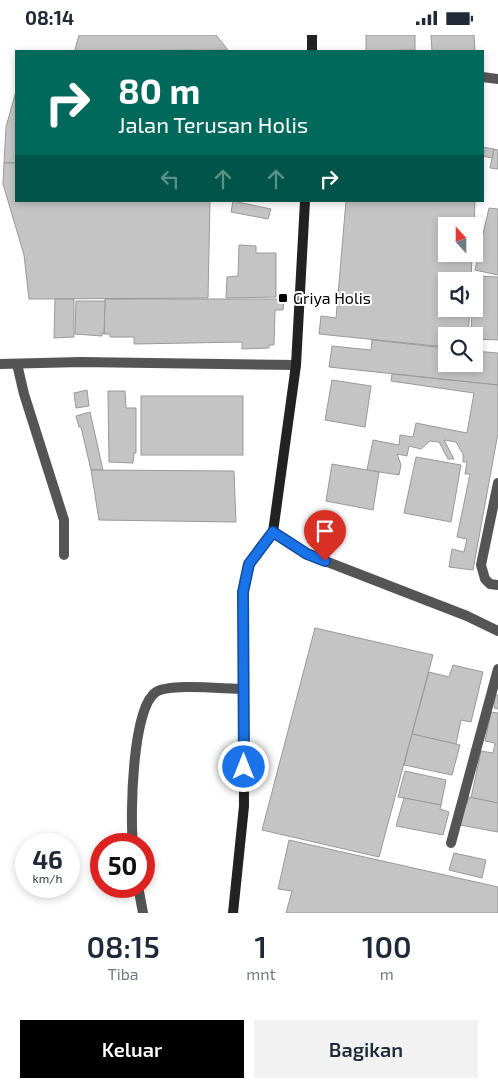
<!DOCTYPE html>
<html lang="id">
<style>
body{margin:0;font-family:"Exo 2",sans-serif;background:#f2f2f3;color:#1f2937;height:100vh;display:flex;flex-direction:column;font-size:19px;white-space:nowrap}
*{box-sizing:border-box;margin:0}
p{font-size:16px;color:#747a83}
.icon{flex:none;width:28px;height:28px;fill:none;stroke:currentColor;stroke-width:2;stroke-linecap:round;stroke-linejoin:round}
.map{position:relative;height:878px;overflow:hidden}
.drawer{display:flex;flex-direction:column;background:#fff;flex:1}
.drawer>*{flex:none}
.hud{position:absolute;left:15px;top:15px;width:469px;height:152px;border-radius:0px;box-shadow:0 2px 8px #0003;background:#00695c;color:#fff;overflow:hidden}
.needle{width:32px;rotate:339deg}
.tools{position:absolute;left:438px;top:182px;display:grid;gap:10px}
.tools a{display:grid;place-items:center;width:45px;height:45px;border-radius:0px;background:#fff;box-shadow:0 2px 8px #0003;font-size:25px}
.speed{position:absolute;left:15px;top:798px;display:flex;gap:10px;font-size:25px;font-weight:700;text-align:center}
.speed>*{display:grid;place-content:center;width:65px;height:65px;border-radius:50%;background:#fff;box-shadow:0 2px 8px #0003;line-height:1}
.speed small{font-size:12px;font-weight:400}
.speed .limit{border:8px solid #d22;background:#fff;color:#111}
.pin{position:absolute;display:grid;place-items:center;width:42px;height:42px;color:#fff;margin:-51px -21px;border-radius:50% 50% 50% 0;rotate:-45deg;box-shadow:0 0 5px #0007}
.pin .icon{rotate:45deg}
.me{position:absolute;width:55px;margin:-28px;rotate:0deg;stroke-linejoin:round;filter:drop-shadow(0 0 4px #0008)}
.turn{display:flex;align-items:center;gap:18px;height:105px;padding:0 20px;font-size:22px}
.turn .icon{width:65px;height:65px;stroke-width:2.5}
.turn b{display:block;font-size:35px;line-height:42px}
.lanes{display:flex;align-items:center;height:48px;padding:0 20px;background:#0003;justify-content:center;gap:25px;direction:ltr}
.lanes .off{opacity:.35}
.eta{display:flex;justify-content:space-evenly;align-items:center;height:85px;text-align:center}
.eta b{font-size:30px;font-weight:600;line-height:35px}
.action{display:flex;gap:10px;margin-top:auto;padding:10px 20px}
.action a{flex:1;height:58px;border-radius:0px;background:#000;color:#fff;font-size:20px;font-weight:600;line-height:58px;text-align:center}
.action a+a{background:#f2f2f3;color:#1f2937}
.status{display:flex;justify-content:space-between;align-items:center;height:35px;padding:0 25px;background:#fff;direction:ltr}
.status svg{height:14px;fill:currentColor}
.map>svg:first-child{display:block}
</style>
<div class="status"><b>08:14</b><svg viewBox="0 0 49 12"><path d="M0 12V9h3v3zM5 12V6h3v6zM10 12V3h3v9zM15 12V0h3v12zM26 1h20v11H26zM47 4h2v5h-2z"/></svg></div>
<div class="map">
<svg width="498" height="878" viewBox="0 0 498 878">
<rect width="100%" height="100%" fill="#fff"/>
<g fill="#c4c4c4" stroke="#999">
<polygon points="79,0 216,0 228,15 82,16 75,15"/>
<polygon points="366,0 415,0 415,15 366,16"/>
<polygon points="431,0 474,0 475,16 432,16"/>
<polygon points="16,56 16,128 4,128 6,92"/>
<polygon points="482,112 494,114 492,123 482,121"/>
<polygon points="494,114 498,115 498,134 490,133"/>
<polygon points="4,128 16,128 16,166 210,166 208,263 29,264 24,220 3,149"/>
<polygon points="233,166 271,174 268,184 231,177"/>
<polygon points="346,166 475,166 474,191 446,191 446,219 472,219 471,246 446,246 446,274 470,274 468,301 446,301 446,312 319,299 321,281 336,283"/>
<polygon points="489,173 498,174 498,240 475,235"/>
<polygon points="239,210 256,211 256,218 276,218 276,262 226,263 227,242 238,241"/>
<polygon points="474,241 498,242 498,305 474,304 474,301 471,301 472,274 474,274"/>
<polygon points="55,264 74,264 74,302 54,303"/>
<polygon points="105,264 284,264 283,275 275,275 274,310 269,310 269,313 242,314 242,307 134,309 134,302 110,302 110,299 104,299"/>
<polygon points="76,266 105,266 104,299 102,298 102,301 75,299"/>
<polygon points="372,305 446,313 446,329 474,329 474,316 498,318 498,350 329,332 332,311 371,315"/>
<polygon points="392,339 498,350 498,398 473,535 449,532 452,514 464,517 467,504 457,502 470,439 465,439 467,427 463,427 463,419 456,407 444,405 454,424 448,424 439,407 430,406 421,414 409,411 407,421 397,419 401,430 399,440 367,435 373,405 399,410 400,400 413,402 416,388 467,398 474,358 391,346"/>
<polygon points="332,345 371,351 365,392 325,385"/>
<polygon points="87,355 89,371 76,373 74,358"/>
<polygon points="108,356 125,356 126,373 136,373 136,418 134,418 133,428 109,427"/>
<rect x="141" y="361" width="102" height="59"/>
<polygon points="90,377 103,435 91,435 81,392 79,392 76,381"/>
<polygon points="416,422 461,430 451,487 404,478"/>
<polygon points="332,429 379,437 373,475 326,466"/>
<polygon points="91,435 234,436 236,487 99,485"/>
<polygon points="315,593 433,620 379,822 262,795"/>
<polygon points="453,630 483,637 471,687 461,685 456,709 412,699 429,637 449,642"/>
<polygon points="495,660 498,660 498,674 494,673"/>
<polygon points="491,677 498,678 498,768 471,763 481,716 493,718 495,708 485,706"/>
<polygon points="412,699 460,710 452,740 404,730"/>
<polygon points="405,736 446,745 441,770 398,762"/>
<polygon points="469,762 498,768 498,797 460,790 465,768 467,769"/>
<polygon points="404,763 441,770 440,774 449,777 443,800 396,791"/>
<polygon points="289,805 498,852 498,878 286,878 292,856 278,854"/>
<polygon points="454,818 486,825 482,843 449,835"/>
</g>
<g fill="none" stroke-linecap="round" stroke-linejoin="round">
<g stroke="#555" stroke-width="10">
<polyline points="482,42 498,44"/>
<polyline points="498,448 481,530 485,544 490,549 498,550"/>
<path d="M133,809C130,781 132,672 156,657C171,648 224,654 243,654"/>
<polyline points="138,851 143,878"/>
</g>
<g stroke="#555" stroke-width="10">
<polyline points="0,329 81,327 296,330"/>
<polyline points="17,329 24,359 64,485 64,520"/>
<polyline points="273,497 307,519 467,581 498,596"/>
<polyline points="451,808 498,634"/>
</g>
<g stroke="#222" stroke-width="10">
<polyline points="312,16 312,0"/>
<polyline points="233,878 244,771 243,557 249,529 273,497 296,330 305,166"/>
</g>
</g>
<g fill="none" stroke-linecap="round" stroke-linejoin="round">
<g stroke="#114b97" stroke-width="12">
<polyline id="route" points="244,732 243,557 249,529 273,497 307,519 325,526"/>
</g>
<use href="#route" stroke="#1a73e8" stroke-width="9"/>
</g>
<rect fill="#000" stroke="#fff" stroke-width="2" x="278" y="258" width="10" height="10" rx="2.5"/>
<g text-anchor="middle" stroke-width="4" stroke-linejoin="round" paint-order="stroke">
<g font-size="16" fill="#000" stroke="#fff" text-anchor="start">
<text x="293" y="269">Griya Holis</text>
</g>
</g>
</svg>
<div class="tools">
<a><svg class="needle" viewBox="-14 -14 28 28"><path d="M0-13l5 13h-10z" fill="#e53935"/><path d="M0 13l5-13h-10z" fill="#747a83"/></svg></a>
<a><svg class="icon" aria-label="sound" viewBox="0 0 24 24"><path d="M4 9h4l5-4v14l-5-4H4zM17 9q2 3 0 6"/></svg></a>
<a><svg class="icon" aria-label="search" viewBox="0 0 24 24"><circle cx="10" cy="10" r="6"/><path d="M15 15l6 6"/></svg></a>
</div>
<div class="speed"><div>46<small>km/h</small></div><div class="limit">50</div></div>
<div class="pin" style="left:325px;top:526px;background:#d93025"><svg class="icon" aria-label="arrive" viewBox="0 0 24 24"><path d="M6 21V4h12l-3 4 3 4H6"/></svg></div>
<svg class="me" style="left:244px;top:732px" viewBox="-20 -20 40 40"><circle r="17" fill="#1a73e8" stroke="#fff" stroke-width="3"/><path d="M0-11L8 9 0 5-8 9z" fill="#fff"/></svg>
<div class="hud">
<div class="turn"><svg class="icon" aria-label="right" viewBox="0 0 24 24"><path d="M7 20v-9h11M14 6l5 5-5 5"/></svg><div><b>80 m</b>Jalan Terusan Holis</div></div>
<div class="lanes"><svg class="icon off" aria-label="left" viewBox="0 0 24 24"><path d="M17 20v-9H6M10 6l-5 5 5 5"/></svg><svg class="icon off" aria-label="ahead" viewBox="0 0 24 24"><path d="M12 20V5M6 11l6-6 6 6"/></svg><svg class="icon off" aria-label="ahead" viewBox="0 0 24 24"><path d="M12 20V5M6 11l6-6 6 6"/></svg><svg class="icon" aria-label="right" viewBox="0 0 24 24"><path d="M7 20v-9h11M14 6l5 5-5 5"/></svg></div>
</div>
</div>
<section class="drawer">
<div class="eta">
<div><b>08:15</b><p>Tiba</p></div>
<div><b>1</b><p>mnt</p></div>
<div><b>100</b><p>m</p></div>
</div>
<div class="action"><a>Keluar</a><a>Bagikan</a></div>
</section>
